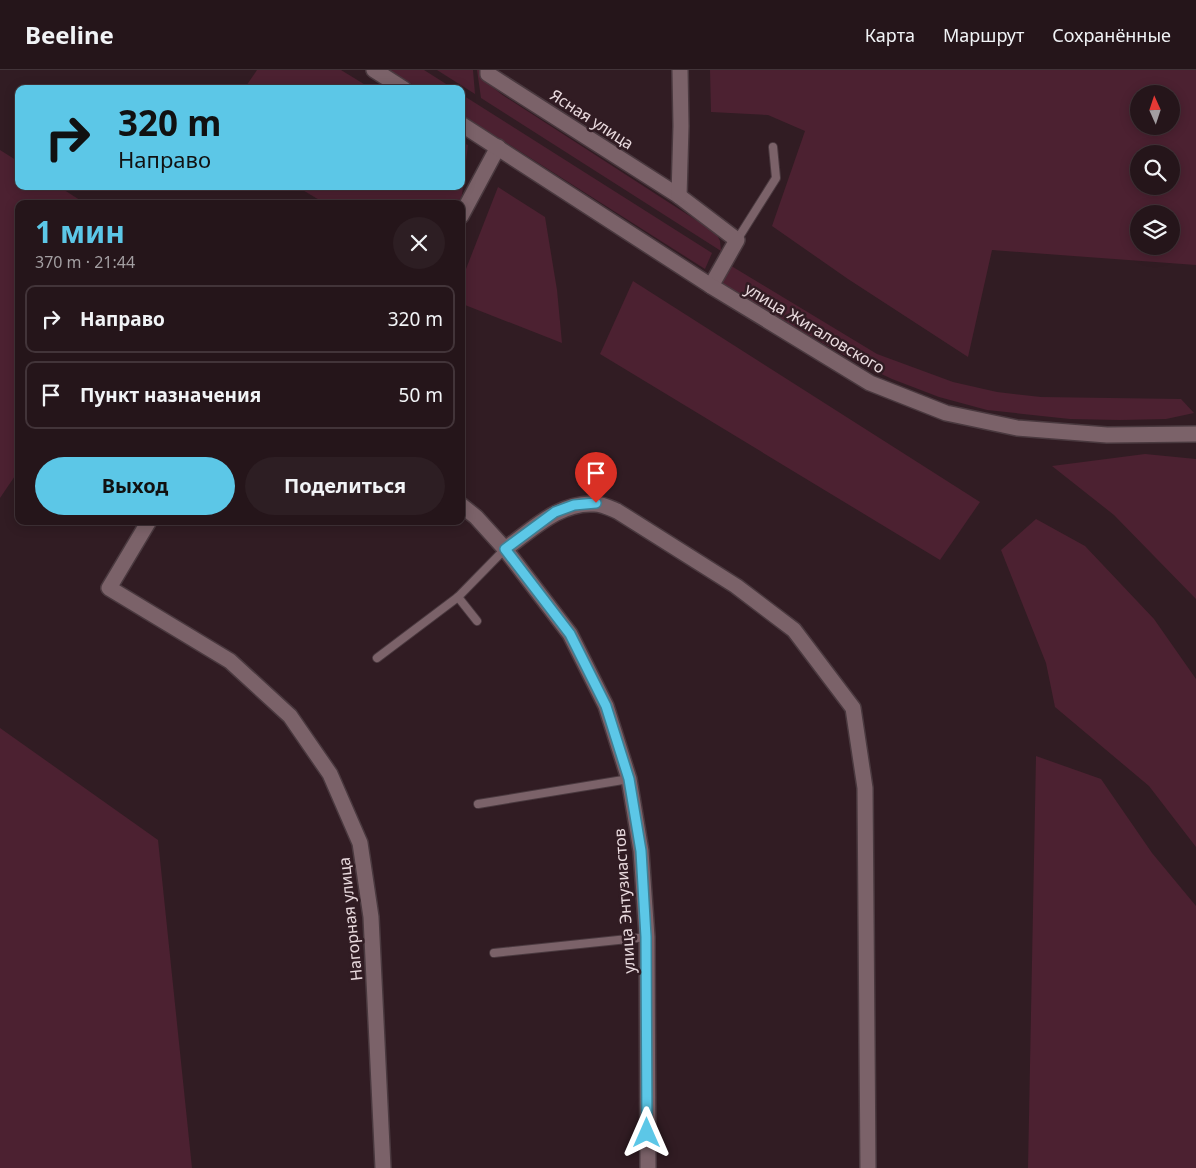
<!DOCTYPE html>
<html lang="ru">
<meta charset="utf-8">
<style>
body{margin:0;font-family:"Noto Sans",sans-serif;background:#2d1e23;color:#f1f3f6;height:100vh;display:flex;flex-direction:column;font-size:19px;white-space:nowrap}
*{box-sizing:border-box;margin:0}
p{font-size:16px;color:#a39fa2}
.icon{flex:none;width:28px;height:28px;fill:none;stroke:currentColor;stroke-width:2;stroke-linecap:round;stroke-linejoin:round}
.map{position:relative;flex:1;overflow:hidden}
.details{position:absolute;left:15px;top:130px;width:450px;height:325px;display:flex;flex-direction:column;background:#25151a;border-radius:10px;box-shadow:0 2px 12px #0003,0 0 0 1px #423439}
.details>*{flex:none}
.top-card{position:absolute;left:15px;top:15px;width:450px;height:105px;border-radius:10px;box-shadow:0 2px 12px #0003,0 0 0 1px #423439;background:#5cc7e7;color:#111;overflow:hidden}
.needle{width:32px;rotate:357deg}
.controls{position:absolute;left:1130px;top:15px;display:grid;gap:10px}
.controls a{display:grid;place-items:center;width:50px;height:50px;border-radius:50%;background:#25151a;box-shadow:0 2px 12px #0003,0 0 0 1px #423439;font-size:25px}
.pin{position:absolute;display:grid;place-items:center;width:42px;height:42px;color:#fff;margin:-51px -21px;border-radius:50% 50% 50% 0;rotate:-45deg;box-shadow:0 0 5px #0007}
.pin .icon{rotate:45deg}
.me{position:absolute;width:55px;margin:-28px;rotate:0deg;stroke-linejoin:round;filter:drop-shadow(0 0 4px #0008)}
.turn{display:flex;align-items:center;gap:18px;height:105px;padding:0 20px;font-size:22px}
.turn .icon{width:65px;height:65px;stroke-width:2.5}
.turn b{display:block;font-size:35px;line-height:42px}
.round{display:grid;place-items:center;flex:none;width:52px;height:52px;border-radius:26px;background:#2d1e23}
.summary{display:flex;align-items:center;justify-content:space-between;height:85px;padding:0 20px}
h1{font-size:30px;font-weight:700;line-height:38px;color:#5cc7e7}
.primary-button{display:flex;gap:10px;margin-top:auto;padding:10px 20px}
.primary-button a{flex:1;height:58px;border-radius:30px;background:#5cc7e7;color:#111;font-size:20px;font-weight:700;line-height:58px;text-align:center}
.primary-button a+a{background:#2d1e23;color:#f1f3f6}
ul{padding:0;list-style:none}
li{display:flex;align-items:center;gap:15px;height:68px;margin:0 10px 8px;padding:0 10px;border:2px solid #423439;border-radius:10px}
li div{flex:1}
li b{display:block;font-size:19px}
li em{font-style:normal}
header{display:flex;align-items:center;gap:30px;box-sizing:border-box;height:70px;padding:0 25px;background:#25151a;border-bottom:1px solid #423439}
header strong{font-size:24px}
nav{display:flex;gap:28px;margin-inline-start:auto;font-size:18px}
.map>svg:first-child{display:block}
</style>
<header>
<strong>Beeline</strong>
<nav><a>Карта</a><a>Маршрут</a><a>Сохранённые</a></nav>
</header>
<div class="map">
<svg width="1196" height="1098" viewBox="0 0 1196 1098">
<rect width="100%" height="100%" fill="#311c23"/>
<g fill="#4c2131" fill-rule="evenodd">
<polygon points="257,0 341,0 372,19 244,19"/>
<polygon points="389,0 424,0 454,19 420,19"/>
<polygon points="437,0 473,0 475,24"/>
<path d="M477,0H485C485,13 495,19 504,26L716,163L720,171L721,181L481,28Z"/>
<path d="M710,0H1196V195L992,180L968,287L848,209L772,156L805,61L768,45L711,42ZM1139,24H1171V56H1139ZM1139,84H1171V116H1139ZM1139,144H1171V176H1139Z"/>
<polygon points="461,24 712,183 705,199 461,44"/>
<polygon points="461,72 468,75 462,125 458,134 326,134 296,116 461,116"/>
<polygon points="0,80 19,92 19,116 58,116 86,134 19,134 19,400 0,428"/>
<polygon points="498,117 545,147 557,220 562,273 465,235 466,199"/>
<polygon points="728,194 877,284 953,312 997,322 1041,327 1181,329 1194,343 1166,349 1120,350 1070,349 987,340 939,327 892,309 856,292 722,215 720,208"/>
<polygon points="633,211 980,432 940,490 600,284"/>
<polygon points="1145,384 1196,389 1196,529 1114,445 1052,396"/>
<polygon points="1036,449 1085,476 1154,549 1196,609 1196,777 1149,716 1055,637 1046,593 1001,480"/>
<polygon points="0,658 158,770 192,1098 0,1098"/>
<polygon points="1036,686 1101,709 1152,783 1196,836 1196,1098 1028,1098"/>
</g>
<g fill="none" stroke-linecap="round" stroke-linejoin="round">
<g stroke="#4a393f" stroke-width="10">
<g id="service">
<polyline points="737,170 776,108 773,77"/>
<polyline points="458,527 477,551"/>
<polyline points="377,588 458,527 505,479"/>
<polyline points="478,734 629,709"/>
<polyline points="494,883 647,867"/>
</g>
</g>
<g stroke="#4a393f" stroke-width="18">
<g id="minor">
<polyline points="488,0 488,4 679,126 737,170 711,216"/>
<polyline points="679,126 681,56 680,0"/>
<polyline points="461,146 498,77"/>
<polyline points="461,435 476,447 505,479 570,564 606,636 629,709 641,781 647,867 648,1098"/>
<polyline points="149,451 109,518 230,591 290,646 330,704 360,773 371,847 383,1098"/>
<path d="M505,479C532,460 559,432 594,434C602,434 610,438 617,441L736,516L794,560L853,638L865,718L868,1098"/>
</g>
</g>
<g stroke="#4a393f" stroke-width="18">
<g id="secondary">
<polyline points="374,0 404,19"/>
<polyline points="461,54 711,216 870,313 946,343 1017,358 1107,365 1196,364"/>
</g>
</g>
<use href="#service" stroke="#7b6269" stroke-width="8"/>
<use href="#minor" stroke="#7b6269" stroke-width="15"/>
<use href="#secondary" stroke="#7b6269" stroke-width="15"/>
</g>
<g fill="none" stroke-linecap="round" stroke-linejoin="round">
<g stroke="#3c8196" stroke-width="12">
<polyline id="route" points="596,433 574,435 555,442 505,479 570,564 606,636 629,709 641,781 646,867 647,1063"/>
</g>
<use href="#route" stroke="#5cc7e7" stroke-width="9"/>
</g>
<g text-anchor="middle" stroke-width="5" stroke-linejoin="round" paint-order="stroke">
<g font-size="16" fill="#e9dade" stroke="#311c23">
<text transform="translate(592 49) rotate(33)" y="6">Ясная улица</text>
<text transform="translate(815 258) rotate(31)" y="6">улица Жигаловского</text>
<text transform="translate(624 831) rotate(-94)" y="6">улица Энтузиастов</text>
<text transform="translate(350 849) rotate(-96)" y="6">Нагорная улица</text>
</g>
</g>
</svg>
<div class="controls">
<a><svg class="needle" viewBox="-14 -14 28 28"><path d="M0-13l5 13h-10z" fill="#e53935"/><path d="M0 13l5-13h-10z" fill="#a39fa2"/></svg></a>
<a><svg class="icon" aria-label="search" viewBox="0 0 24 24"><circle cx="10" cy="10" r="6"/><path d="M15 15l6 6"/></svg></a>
<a><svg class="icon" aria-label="layers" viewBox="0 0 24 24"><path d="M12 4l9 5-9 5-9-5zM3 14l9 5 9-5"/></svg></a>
</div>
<div class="pin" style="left:596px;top:433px;background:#d93025"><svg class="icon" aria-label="arrive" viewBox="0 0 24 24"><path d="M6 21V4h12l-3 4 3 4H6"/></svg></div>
<svg class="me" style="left:647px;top:1063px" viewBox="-20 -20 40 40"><path d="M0-17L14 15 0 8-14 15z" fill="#5cc7e7" stroke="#fff" stroke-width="4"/></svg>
<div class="top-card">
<div class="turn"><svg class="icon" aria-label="right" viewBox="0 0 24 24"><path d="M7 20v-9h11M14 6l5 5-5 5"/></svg><div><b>320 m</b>Направо</div></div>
</div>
<section class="details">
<div class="summary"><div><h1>1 мин</h1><p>370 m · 21:44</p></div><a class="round"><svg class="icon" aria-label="close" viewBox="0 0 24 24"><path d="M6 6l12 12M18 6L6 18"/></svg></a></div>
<ul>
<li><svg class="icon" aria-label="right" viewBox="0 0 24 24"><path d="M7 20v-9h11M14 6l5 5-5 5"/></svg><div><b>Направо</b></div><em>320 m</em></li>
<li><svg class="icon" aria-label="arrive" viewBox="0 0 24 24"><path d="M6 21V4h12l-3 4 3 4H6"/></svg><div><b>Пункт назначения</b></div><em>50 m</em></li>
</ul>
<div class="primary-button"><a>Выход</a><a>Поделиться</a></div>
</section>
</div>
